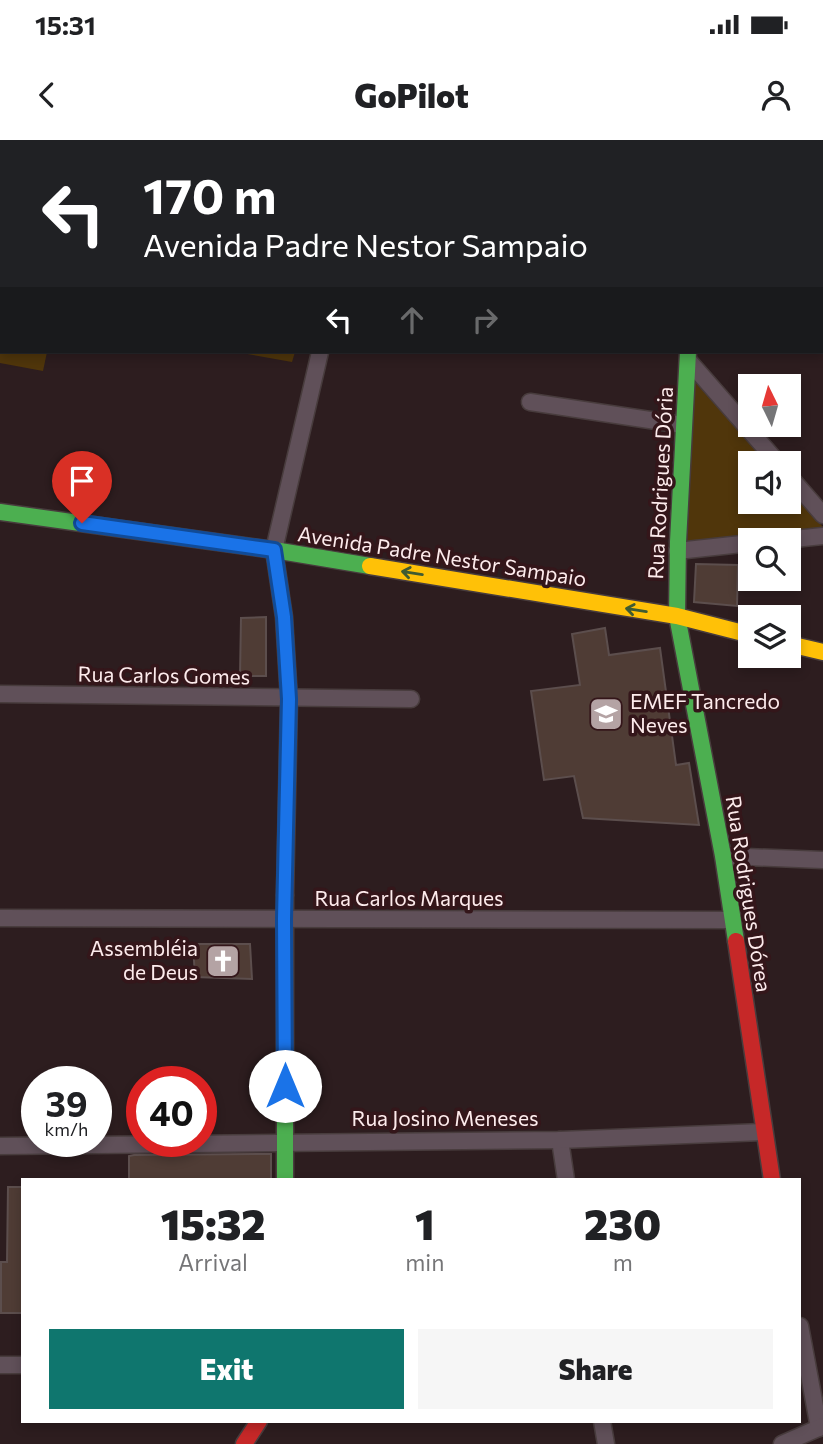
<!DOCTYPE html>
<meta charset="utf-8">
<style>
body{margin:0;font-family:Commissioner,sans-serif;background:#f6f6f6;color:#202124;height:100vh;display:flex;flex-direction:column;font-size:26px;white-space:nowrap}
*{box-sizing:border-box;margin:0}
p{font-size:23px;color:#757577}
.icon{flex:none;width:38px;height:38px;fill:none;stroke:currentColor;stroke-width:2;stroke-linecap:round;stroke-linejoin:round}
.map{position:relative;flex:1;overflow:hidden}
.sheet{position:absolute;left:21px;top:1038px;width:780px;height:245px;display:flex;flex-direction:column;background:#fff;border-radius:0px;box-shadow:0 4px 10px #0003}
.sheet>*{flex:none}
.top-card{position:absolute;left:0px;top:0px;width:824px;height:214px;box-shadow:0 4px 10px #0003;background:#202124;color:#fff;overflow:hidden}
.needle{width:46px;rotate:355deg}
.controls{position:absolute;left:738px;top:234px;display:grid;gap:14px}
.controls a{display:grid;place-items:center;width:63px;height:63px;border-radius:0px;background:#fff;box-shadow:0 4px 10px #0003;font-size:35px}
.speed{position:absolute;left:21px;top:926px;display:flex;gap:14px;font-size:35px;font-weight:700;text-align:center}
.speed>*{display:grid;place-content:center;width:91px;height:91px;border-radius:50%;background:#fff;box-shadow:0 4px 10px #0003;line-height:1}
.speed small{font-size:18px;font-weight:400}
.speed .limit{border:10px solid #d22;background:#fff;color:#111}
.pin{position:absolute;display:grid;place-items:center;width:60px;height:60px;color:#fff;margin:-72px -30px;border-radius:50% 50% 50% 0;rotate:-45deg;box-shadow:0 0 7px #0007}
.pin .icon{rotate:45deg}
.me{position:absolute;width:77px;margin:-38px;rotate:0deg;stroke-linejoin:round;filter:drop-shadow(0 0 5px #0008)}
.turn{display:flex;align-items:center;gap:24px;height:147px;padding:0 28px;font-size:32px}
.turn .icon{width:91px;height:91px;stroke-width:2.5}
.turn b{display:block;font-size:49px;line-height:60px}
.lanes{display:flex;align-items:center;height:66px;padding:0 28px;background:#0003;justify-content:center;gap:35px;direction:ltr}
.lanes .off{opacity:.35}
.eta{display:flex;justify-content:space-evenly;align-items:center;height:119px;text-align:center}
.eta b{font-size:42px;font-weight:800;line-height:49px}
.action{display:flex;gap:14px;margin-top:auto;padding:14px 28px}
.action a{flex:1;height:80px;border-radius:0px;background:#0f766e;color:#fff;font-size:28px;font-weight:800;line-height:80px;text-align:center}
.action a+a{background:#f6f6f6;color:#202124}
.status{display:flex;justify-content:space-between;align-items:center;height:49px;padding:0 35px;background:#fff;direction:ltr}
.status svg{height:19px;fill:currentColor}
header{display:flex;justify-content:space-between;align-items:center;height:91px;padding:0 28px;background:#fff;font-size:32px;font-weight:800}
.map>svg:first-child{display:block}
</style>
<div class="status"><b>15:31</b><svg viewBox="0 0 49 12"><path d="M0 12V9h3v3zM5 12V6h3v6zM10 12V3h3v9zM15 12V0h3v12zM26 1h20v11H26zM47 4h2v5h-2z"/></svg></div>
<header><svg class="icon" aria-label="back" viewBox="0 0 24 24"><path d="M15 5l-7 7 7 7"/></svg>GoPilot<svg class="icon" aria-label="person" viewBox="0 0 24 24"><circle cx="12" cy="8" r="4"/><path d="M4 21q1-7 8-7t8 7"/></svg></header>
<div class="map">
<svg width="823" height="1304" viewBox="0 0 823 1304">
<rect width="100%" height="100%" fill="#2d1d1f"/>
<g fill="#50360b">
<polygon points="0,199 2,212 47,212 43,231 0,223"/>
<polygon points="236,212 295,212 292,222"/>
<polygon points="695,242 768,324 751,324 751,362 789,362 789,348 823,387 687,402"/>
</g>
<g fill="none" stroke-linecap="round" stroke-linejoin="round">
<g stroke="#180325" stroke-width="21">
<polyline points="821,0 821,2"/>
<polyline points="822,30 823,42"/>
</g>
</g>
<g fill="#4f3c35" stroke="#5c4e4d" stroke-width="2">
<polygon points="696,424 738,425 737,466 694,462"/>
<polygon points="266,477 266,536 240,536 241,478"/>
<polygon points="605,488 609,515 660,508 676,625 689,623 699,685 583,678 574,636 544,640 531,551 580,545 572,494"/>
<polygon points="193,804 250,804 252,839 195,837"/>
<polygon points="271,1014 271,1040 129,1040 129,1016 134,1015"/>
<polygon points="8,1047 23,1047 23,1173 1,1173 1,1122 7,1122"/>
</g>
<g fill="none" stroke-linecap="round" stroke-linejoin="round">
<g stroke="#483c3d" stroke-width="19">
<g id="street">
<polyline points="0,1 4,2"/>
<polyline points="369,2 370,0"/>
<polyline points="688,220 779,324"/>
<polyline points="530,262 683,285"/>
<polyline points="789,336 823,375"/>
<polyline points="775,401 823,396"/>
<polyline points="274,410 320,212"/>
<polyline points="677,411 751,403"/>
<polyline points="0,554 411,559"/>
<polyline points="723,716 823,720"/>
<polyline points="0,778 733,780"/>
<polyline points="560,1000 566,1040"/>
<polyline points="0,1006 560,1000 763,992"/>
<polyline points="800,1186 819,1288"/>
<polyline points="0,1225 23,1225"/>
<polyline points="602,1281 606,1304"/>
<polyline points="782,1304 823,1286"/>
</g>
</g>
<g stroke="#483c3d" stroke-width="19">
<g id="fast">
<polyline points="800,0 800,2"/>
<polyline points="822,93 823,93"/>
<polyline points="688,212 678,402 677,476 723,716 736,801"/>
<polyline points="0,372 274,410 370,426"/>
<polyline points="285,755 285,1040"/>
</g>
</g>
<g stroke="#483c3d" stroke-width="19">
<g id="slow">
<polyline points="822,117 823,118"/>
<polyline points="370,426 677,476 751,495"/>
<polyline points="789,504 823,512"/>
</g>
</g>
<g stroke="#483c3d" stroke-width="19">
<g id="jam">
<polyline points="274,410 284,477 289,559 285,755"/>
<polyline points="736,801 772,1040"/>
<polyline points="244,1304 259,1281"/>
</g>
</g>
<use href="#street" stroke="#605059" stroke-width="16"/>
<use href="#fast" stroke="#4caf50" stroke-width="16"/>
<use href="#slow" stroke="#ffc107" stroke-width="16"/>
<use href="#jam" stroke="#c62828" stroke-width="16"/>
</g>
<defs><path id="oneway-shaft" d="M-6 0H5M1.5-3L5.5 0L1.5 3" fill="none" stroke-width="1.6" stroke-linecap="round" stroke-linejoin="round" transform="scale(1.75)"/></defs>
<g stroke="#3f5b32">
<use href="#oneway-shaft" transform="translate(412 433) rotate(-171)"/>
<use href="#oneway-shaft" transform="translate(636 470) rotate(-171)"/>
</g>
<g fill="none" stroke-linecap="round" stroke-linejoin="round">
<g stroke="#114b97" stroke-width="18">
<polyline id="route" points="82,383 274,410 284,477 289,559 284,779 285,946"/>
</g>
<use href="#route" stroke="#1a73e8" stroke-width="12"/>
</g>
<defs>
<g id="school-square" transform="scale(1.75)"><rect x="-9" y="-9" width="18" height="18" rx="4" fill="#b4a3a4" stroke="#34161a"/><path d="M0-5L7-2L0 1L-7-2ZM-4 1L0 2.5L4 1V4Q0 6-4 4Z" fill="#fff"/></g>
<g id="church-square" transform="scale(1.75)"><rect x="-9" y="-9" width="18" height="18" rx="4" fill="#b4a3a4" stroke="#34161a"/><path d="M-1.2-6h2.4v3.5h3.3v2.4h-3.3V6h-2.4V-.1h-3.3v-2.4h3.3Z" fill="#fff"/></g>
</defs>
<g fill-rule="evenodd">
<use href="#school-square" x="606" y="574"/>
<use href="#church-square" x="223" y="821"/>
</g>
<g text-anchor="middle" stroke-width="7" stroke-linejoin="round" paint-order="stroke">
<g font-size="21" fill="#fdebec" stroke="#34161a">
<text transform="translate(661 343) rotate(-87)" y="7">Rua Rodrigues Dória</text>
<text transform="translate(442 417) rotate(9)" y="7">Avenida Padre Nestor Sampaio</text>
<text transform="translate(164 536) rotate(1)" y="7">Rua Carlos Gomes</text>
<text transform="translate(748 754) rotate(81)" y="7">Rua Rodrigues Dórea</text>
<text x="409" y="766">Rua Carlos Marques</text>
<text x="445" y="986">Rua Josino Meneses</text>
</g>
<g font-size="21" fill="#fdebec" stroke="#34161a" text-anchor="start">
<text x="630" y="569">EMEF Tancredo<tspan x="630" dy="24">Neves</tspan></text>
<text x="198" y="816" text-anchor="end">Assembléia<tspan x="198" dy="24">de Deus</tspan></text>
</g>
</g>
</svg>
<div class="controls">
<a><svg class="needle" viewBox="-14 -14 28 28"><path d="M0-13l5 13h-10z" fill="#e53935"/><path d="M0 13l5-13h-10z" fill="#757577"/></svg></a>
<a><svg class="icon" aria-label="sound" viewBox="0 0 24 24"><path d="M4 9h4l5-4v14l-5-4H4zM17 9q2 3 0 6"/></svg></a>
<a><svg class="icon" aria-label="search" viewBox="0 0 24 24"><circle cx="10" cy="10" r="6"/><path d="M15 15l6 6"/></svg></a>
<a><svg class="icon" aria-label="layers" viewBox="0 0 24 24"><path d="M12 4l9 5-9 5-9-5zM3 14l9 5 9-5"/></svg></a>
</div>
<div class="speed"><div>39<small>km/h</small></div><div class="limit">40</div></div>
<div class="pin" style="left:82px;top:383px;background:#d93025"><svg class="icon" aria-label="arrive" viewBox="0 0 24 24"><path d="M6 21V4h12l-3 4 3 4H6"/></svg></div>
<svg class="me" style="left:285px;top:946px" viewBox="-20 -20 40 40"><circle r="19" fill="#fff"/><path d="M0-13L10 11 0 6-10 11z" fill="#1a73e8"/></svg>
<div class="top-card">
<div class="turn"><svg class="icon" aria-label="left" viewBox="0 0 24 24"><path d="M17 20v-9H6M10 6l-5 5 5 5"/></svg><div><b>170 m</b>Avenida Padre Nestor Sampaio</div></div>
<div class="lanes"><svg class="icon" aria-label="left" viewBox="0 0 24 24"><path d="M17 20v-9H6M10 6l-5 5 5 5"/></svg><svg class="icon off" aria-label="ahead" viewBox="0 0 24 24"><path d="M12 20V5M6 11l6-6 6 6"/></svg><svg class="icon off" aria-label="right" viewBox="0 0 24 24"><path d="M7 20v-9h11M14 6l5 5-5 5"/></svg></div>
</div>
<section class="sheet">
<div class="eta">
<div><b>15:32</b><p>Arrival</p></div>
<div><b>1</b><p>min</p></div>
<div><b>230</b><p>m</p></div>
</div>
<div class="action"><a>Exit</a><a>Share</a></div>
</section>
</div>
